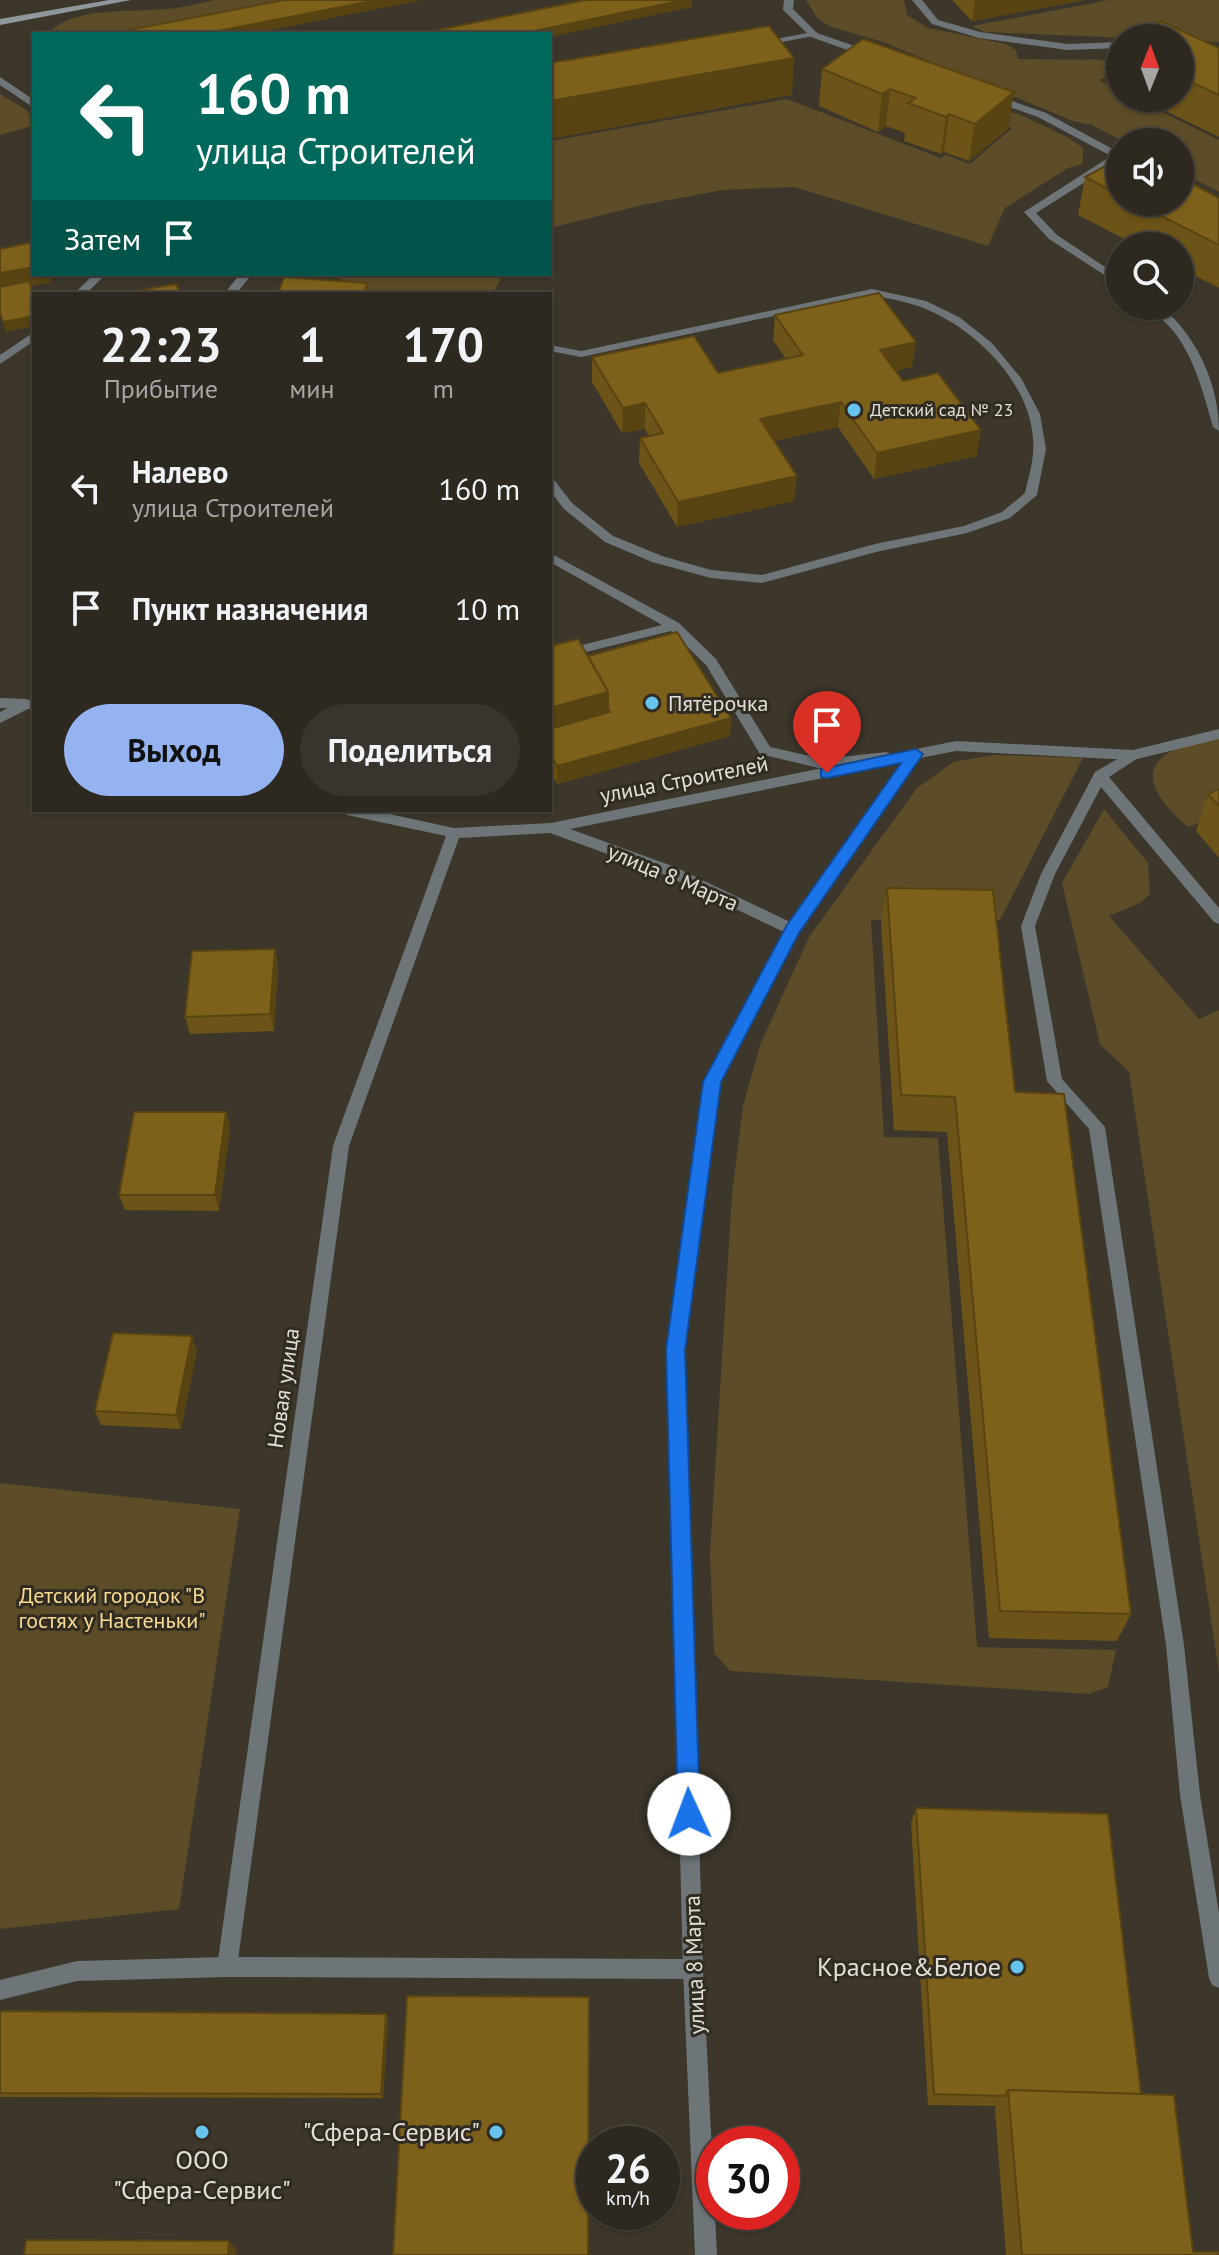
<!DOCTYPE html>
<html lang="ru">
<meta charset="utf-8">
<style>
body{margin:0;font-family:"PT Sans",sans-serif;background:#39342d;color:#f1f3f6;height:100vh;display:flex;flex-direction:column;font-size:30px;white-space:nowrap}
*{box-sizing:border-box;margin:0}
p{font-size:26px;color:#a7a6a5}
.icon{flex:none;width:44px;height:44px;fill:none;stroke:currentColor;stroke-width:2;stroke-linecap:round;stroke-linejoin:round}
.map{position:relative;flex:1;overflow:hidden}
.sheet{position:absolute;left:32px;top:292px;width:520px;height:520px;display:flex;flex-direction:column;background:#2d2820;border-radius:0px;box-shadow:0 2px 6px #0004,0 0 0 2px #48443e}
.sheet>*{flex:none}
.banner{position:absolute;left:32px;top:32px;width:520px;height:244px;border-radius:0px;box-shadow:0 2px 6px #0004,0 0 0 2px #48443e;background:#00695c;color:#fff;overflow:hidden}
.needle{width:52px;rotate:1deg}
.tools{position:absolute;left:1106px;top:24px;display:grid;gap:16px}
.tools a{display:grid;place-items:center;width:88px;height:88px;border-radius:50%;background:#2d2820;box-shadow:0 2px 6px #0004,0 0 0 2px #48443e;font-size:40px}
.speed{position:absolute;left:576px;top:2126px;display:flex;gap:16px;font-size:40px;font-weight:700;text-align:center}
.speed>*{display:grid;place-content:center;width:104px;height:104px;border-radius:50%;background:#2d2820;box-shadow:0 2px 6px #0004,0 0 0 2px #48443e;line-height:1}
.speed small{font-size:20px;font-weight:400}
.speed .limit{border:12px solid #d22;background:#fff;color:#111}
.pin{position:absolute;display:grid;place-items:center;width:68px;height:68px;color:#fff;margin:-82px -34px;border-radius:50% 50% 50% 0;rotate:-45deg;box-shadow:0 0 8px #0007}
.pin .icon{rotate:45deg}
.me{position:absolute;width:88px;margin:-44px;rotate:358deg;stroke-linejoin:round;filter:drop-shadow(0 0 6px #0008)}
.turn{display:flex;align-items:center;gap:28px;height:168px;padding:0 32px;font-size:36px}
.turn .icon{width:104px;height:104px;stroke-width:2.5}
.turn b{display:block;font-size:56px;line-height:68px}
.then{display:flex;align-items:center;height:76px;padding:0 32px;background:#0003;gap:16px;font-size:30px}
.eta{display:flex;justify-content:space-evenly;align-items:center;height:136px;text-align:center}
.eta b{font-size:48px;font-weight:600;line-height:56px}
.cta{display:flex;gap:16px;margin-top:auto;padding:16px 32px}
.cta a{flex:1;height:92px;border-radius:48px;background:#95b2f1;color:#111;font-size:32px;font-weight:600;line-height:92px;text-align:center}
.cta a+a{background:#39342d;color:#f1f3f6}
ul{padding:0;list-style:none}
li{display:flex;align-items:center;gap:24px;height:120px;padding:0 32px}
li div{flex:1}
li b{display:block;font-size:30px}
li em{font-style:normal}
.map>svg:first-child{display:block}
</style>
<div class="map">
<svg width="1219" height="2255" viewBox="0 0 1219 2255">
<rect width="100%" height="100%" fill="#3c362b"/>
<g fill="#5c4c27">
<path d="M215,0H304L124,34H47C76,5 129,13 166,9C183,8 199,3 215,0Z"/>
<polygon points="806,0 904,0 907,15 928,28 1006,44 1016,50 1018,59 1120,60 1120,70 1099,80 1120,91 1120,98 1134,98 1219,140 1219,192 1180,172 1180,142 1124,142 1092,125 1073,121 883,42 831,27 818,19"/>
<polygon points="1109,0 1219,0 1219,42 985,32 972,26"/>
<polygon points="0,94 28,111 32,126 0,135"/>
<polygon points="787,99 941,158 946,155 970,164 1012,128 983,117 1010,112 1019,114 1069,138 1083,148 1083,164 1068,168 1005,208 988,246 794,187 723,190 643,205 550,228 550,141"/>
<path d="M334,274H504L492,294C453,294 360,306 334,274Z"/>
<path d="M1219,738V815L1188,827C1168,809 1131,775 1170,752C1183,744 1204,742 1219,738Z"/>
<polygon points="994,755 1083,758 1000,920 871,920 884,1137 938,1138 977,1647 1116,1650 1108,1687 1089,1694 730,1671 714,1653 710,1554 732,1194 743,1106 760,1045 809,937 917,788 953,762"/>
<polygon points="1104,809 1148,863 1150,894 1140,903 1109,916 1199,1019 1219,1010 1219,1673 1129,1072 1100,1044 1062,883"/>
<polygon points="0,1483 240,1509 179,1909 0,1929"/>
</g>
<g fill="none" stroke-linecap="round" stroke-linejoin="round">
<g fill="#6e7578" fill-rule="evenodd">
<polygon points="912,0 922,0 938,20 980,32 1068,44 1120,42 1120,48 1068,50 979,38 932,24"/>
<polygon points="814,32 875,53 876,55 867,57 811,37 809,35"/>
<polygon points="987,95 995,95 1046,113 1120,153 1120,160 1036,213 1057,235 1120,277 1120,285 1049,239 1024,212 1111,156 1038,117 987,99"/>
<polygon points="94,274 106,274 86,294 74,294"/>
<path d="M872,289L926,301L959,317L992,343L1021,378L1040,414L1046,449L1037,495L1010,518L967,533L876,552L762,583L711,578L652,562L605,542L564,509L550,491V479L554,480L572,503L613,536L662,556L711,570L762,575L875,544L964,526L1002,512L1025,493C1029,475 1035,457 1033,438C1029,382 976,330 926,309C909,302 890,299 872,295L581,357L550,351V345L581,351Z"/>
<path d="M1148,306H1161C1197,337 1219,384 1219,431L1213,427C1204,395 1195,360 1175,333C1167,323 1157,315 1148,306Z"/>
<polygon points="34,332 34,341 0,364 0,355"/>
<polygon points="550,553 679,623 716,659 770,747 823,759 886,752 891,754 893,757 891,760 823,769 760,754 706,665 671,631 550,661 550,653 662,625 550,562"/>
<polygon points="0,698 26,699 33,704 26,709 0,708"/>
<polygon points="1133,750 1140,755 1138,758 1109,777 1219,908 1219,924 1214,922 1101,787 1055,874 1035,926 1062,1079 1105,1127 1184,1645 1200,1795 1219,1913 1219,1988 1212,1985 1209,1978 1180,1795 1166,1645 1089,1129 1047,1081 1021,926 1041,874 1095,772"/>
<polygon points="227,1957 693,1959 700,1962 703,1969 700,1976 693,1979 227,1977 77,1981 0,2000 0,1980 77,1961"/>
</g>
<g fill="#6e7578" fill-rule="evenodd">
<polygon points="784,0 794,0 793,9 819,35 756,47 756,43 807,33 783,10"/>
<polygon points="0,77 34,100 34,108 0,85"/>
<polygon points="240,274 252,274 236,294 224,294"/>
<polygon points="34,699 34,709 28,709 0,723 0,712 21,701"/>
<path d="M1219,729V739L1133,760L956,751L920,758L799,933L720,1082L685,1350L703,1969L717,2255H695L683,1969L667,1350L704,1082L784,932L665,875L550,833L459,838L349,1146L237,1967L234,1974L227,1977L220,1974L217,1967L333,1146L446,836L347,815L340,810H371L454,828L551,823L956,741L1133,750ZM903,762L790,922L675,867L570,829Z"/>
</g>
<polygon fill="#8d979c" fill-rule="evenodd" points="109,0 131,0 0,25 0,19"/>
</g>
<g fill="#6c5317">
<polygon points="952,0 1085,0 972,21"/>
<polygon points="1180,38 1219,48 1219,137 1139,98 1180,98"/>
<polygon points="863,39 1008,129 969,161 944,152 941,154 904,141 905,133 886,126 878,132 819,106 822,69"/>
<polygon points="1120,42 1120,89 1106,82 1114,45"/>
<polygon points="1120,158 1120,202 1180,202 1219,198 1219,288 1180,268 1180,246 1138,246 1078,215 1085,177"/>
<polygon points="775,315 912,367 896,371 903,381 977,456 874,479 838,427 774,441 794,501 677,527 639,463 640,438 649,436 645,429 622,433 592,382 592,357 718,373 786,359 773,340"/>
<polygon points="550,638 555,645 588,656 731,718 730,736 557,784 550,770"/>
<polygon points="1219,789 1219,858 1196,831 1208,794"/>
<polygon points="887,888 1015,1092 1131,1614 1117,1641 989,1638 947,1132 894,1130 881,924"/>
<polygon points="275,949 278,966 274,1031 190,1034 185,1017"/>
<polygon points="226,1112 230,1128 219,1211 125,1210 119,1195"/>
<polygon points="197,1350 181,1429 101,1425 95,1411"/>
<polygon points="916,1808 1141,2094 1193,2252 1219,2255 1006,2255 995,2109 996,2106 928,2105 911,1823"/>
<polygon points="0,2011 388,2018 383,2098 0,2097"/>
</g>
<g fill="#584413">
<polygon points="377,0 423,0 250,34 203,34"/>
<polygon points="684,0 692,0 692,7 550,37 550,34 520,34"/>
<polygon points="975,0 1085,0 972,21"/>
<polygon points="794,58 792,95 550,139 550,101"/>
<polygon points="890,89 886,126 878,132 882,94"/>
<polygon points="1014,92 1008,129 969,161 975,124"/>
<polygon points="949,114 944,152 941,154 946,117"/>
<polygon points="34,267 34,274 50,274 52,282 0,292 0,273"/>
<polygon points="34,316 34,326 5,332 3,322"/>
<polygon points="916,342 912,367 877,375 880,350"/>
<polygon points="841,402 838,427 758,444 760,419"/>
<polygon points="645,403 645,429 622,433 623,408"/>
<polygon points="981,430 977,456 874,479 877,453"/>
<polygon points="797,476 794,501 677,527 678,502"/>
<polygon points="608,692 608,730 550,746 550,708"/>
<polygon points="731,718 730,736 557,784 557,766"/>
<polygon points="275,949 278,966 274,1031 270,1014"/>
<polygon points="226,1112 230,1128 219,1211 215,1195"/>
<polygon points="192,1336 197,1350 181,1429 176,1415"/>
<polygon points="386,2014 388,2018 383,2098 381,2094"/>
<polygon points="229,2241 237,2249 236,2255 228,2255"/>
</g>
<g fill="#7d611b" stroke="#584413" stroke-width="2">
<polygon points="284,0 377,0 203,34 131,34 129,30"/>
<polygon points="585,0 684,0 520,34 418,34"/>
<polygon points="1161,21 1219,48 1219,95 1180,77 1180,38 1127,38"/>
<polygon points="769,26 794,58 550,101 550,63"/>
<polygon points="863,39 1014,92 975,124 949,114 946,117 908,103 916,98 890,89 882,94 822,69"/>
<polygon points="1120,42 1120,48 1114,45"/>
<polygon points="1120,158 1120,195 1085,177"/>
<polygon points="1180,177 1219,198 1219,245 1134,202 1180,202"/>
<polygon points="34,242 34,267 0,273 0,249"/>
<polygon points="284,277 367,283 364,294 278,294"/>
<polygon points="29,281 34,297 34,316 3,322 0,313 0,287"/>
<polygon points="176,284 181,294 143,294 141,290"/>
<polygon points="879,293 916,342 880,350 903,381 938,373 981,430 877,453 841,402 760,419 797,476 678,502 640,438 663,433 645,403 623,408 592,357 694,336 718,373 803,355 775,315"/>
<polygon points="677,632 731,718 557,766 550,754 550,729 610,712 608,709 608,692 588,656"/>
<polygon points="552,637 555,645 578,639 608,692 550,708 550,638"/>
<polygon points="1219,789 1219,806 1208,794"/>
<polygon points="887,888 993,890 1015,1092 1064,1094 1131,1614 1000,1611 955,1097 901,1095"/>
<polygon points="275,949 270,1014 185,1017 192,951"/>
<polygon points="134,1112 226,1112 215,1195 119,1195"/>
<polygon points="113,1333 192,1336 176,1415 95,1411"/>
<polygon points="916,1808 1108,1814 1141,2094 1008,2090 1005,2096 934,2094"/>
<polygon points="407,1996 589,1997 588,2255 393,2255"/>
<polygon points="0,2011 386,2014 381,2094 0,2093"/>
<polygon points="1008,2090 1174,2095 1193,2252 1219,2252 1219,2255 1022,2255"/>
<polygon points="26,2240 229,2241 228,2255 24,2255"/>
</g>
<polygon fill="#1a73e8" stroke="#114b97" stroke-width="2" points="916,749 923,754 799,933 721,1082 685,1350 700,1814 697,1822 689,1826 681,1822 678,1814 666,1350 703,1082 787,925 901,763 827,778 821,777 821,769"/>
<g fill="#67c4ef" stroke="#312c21" stroke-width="3">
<circle cx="854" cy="410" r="8"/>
<circle cx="652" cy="703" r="8"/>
<circle cx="1017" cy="1967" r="8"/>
<circle cx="202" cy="2132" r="8"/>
<circle cx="496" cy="2132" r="8"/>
</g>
<g text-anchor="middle" stroke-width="6" stroke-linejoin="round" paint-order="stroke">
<g font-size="18" fill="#e2dfd8" stroke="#312c21" text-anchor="start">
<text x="870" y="416">Детский сад № 23</text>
</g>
<g font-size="22" fill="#e2dfd8" stroke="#312c21" text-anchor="start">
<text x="668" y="711">Пятёрочка</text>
</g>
<g font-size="22" fill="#e2dfd8" stroke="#312c21">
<text transform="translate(684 779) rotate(-11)" y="8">улица Строителей</text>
<text transform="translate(673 877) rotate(23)" y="8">улица 8 Марта</text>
<text transform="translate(283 1388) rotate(-82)" y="8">Новая улица</text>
<text transform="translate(694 1965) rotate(-92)" y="8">улица 8 Марта</text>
</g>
<g font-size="22" fill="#fada91" stroke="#312c21">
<text x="112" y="1603">Детский городок "В<tspan x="112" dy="25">гостях у Настеньки"</tspan></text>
</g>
<g font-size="26" fill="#e2dfd8" stroke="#312c21" text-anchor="end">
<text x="1001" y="1976">Красное&amp;Белое</text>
<text x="480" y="2141">"Сфера-Сервис"</text>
<text x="202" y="2169" text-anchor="middle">ООО<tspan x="202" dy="30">"Сфера-Сервис"</tspan></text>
</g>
</g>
</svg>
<div class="tools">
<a><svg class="needle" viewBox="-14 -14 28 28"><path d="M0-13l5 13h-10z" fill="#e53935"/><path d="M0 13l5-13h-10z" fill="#a7a6a5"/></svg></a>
<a><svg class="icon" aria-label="sound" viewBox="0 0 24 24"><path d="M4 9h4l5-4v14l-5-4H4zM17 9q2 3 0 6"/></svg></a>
<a><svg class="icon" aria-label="search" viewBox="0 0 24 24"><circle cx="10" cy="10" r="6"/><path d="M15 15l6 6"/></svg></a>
</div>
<div class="speed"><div>26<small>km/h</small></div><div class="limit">30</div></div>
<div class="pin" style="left:827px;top:773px;background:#d93025"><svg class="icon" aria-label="arrive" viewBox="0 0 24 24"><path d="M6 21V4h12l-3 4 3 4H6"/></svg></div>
<svg class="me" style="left:689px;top:1814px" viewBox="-20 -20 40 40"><circle r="19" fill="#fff"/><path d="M0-13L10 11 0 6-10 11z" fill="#1a73e8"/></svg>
<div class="banner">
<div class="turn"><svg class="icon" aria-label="left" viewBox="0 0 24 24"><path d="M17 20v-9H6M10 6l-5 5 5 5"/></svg><div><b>160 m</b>улица Строителей</div></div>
<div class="then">Затем<svg class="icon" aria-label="arrive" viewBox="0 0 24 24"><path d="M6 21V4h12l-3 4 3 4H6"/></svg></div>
</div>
<section class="sheet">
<div class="eta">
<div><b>22:23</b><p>Прибытие</p></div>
<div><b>1</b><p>мин</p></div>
<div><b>170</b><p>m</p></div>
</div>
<ul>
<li><svg class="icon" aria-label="left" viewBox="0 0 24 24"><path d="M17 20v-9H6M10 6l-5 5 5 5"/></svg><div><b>Налево</b><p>улица Строителей</p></div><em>160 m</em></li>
<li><svg class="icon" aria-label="arrive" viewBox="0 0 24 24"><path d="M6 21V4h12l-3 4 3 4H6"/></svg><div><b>Пункт назначения</b></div><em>10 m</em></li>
</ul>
<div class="cta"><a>Выход</a><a>Поделиться</a></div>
</section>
</div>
